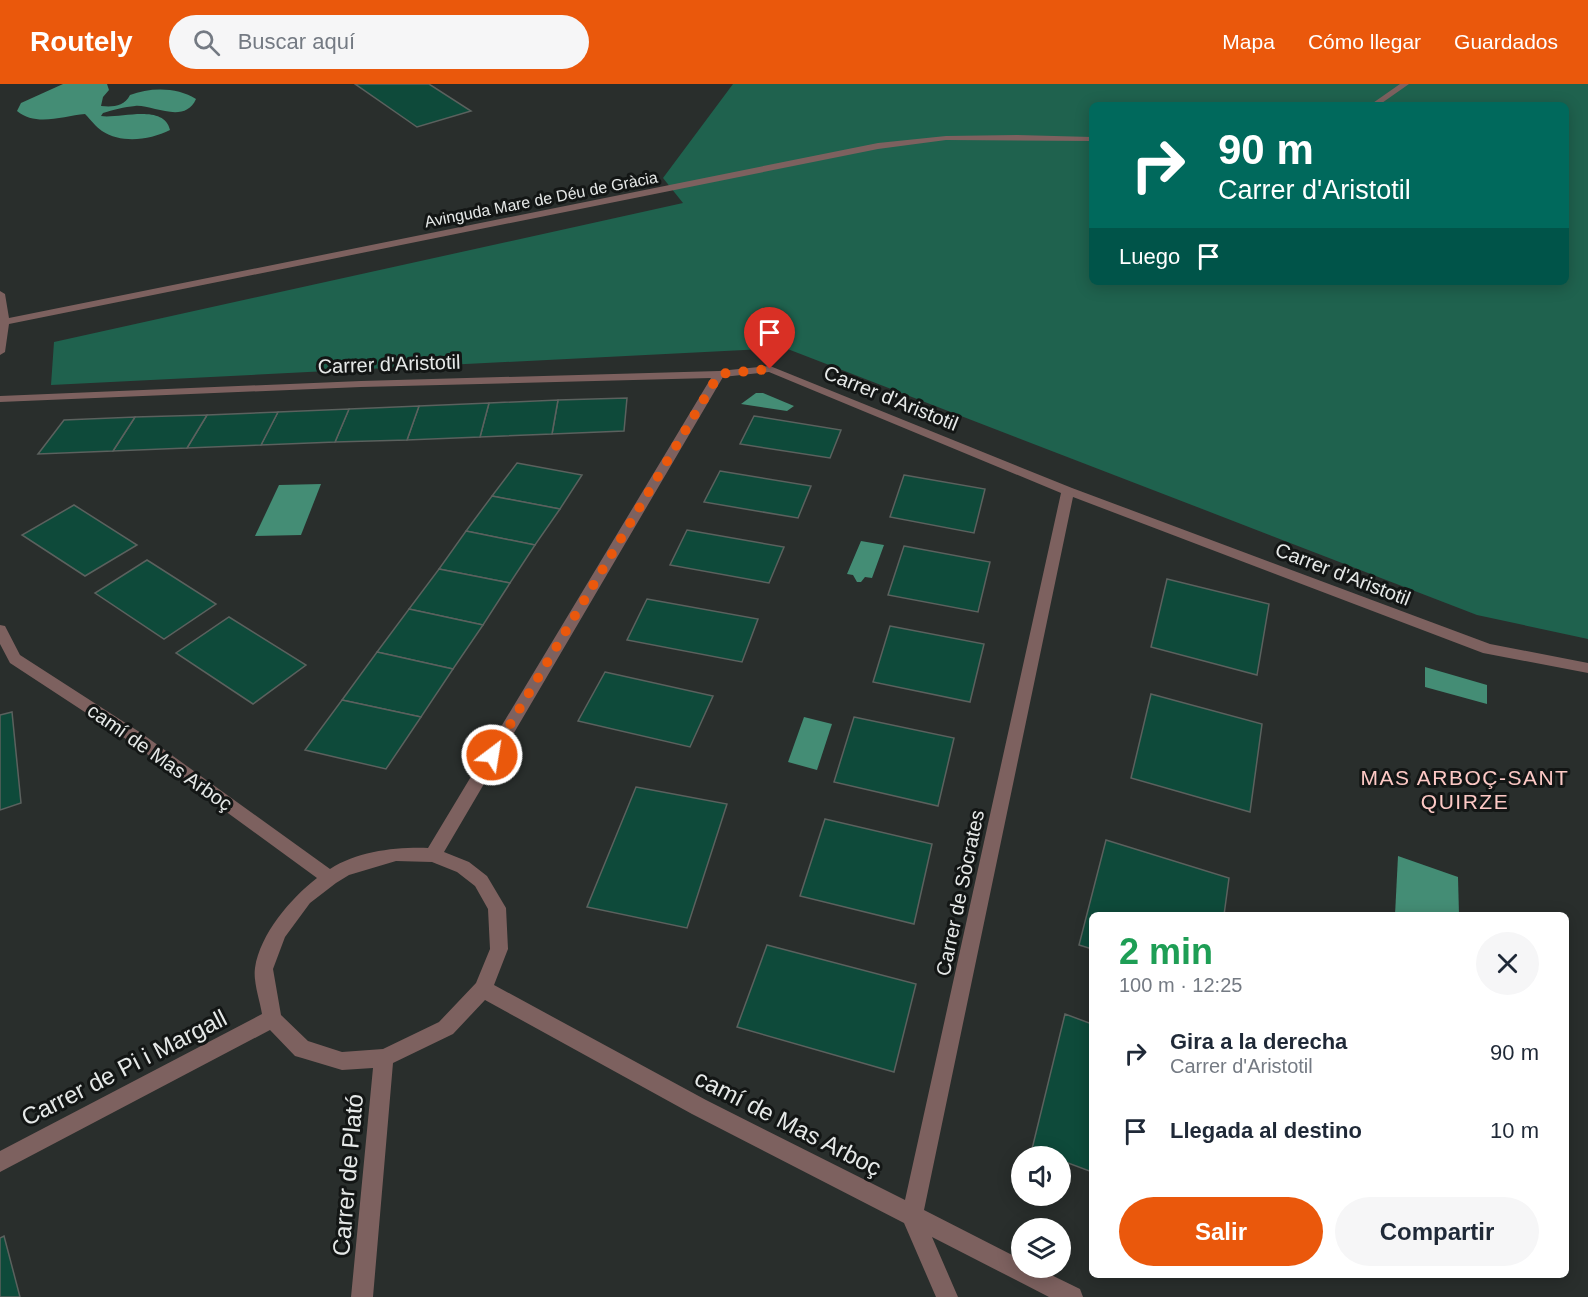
<!DOCTYPE html>
<html lang="es">
<meta charset="utf-8">
<style>
body{margin:0;font-family:Helvetica,sans-serif;background:#f6f6f7;color:#1f2937;height:100vh;display:flex;flex-direction:column;font-size:22px;white-space:nowrap}
*{box-sizing:border-box;margin:0}
p{font-size:20px;color:#747a83}
.icon{flex:none;width:33px;height:33px;fill:none;stroke:currentColor;stroke-width:2;stroke-linecap:round;stroke-linejoin:round}
.map{position:relative;flex:1;overflow:hidden}
.side{position:absolute;left:1089px;top:828px;width:480px;height:366px;display:flex;flex-direction:column;background:#fff;border-radius:9px;box-shadow:0 3px 15px #0003}
.side>*{flex:none}
.top-card{position:absolute;left:1089px;top:18px;width:480px;height:183px;border-radius:9px;box-shadow:0 3px 15px #0003;background:#00695c;color:#fff;overflow:hidden}
.buttons{position:absolute;left:1011px;top:1062px;display:grid;gap:12px}
.buttons a{display:grid;place-items:center;width:60px;height:60px;border-radius:50%;background:#fff;box-shadow:0 3px 15px #0003;font-size:30px}
.pin{position:absolute;display:grid;place-items:center;width:51px;height:51px;color:#fff;margin:-62px -26px;border-radius:50% 50% 50% 0;rotate:-45deg;box-shadow:0 0 6px #0007}
.pin .icon{rotate:45deg}
.me{position:absolute;width:66px;margin:-33px;rotate:31deg;stroke-linejoin:round;filter:drop-shadow(0 0 4px #0008)}
.turn{display:flex;align-items:center;gap:21px;height:126px;padding:0 30px;font-size:27px}
.turn .icon{width:78px;height:78px;stroke-width:2.5}
.turn b{display:block;font-size:42px;line-height:51px}
.then{display:flex;align-items:center;height:57px;padding:0 30px;background:#0003;gap:12px;font-size:22px}
.round{display:grid;place-items:center;flex:none;width:63px;height:63px;border-radius:32px;background:#f6f6f7}
.summary{display:flex;align-items:center;justify-content:space-between;height:102px;padding:0 30px}
h1{font-size:36px;font-weight:700;line-height:45px;color:#1e9e55}
.action{display:flex;gap:12px;margin-top:auto;padding:12px 30px}
.action a{flex:1;height:69px;border-radius:36px;background:#ea580c;color:#fff;font-size:24px;font-weight:700;line-height:69px;text-align:center}
.action a+a{background:#f6f6f7;color:#1f2937}
ul{padding:0;list-style:none}
li{display:flex;align-items:center;gap:18px;height:78px;padding:0 30px}
li div{flex:1}
li b{display:block;font-size:22px}
li em{font-style:normal}
header{display:flex;align-items:center;gap:36px;box-sizing:border-box;height:84px;padding:0 30px;background:#ea580c;color:#fff}
header strong{font-size:28px}
nav{display:flex;gap:33px;margin-inline-start:auto;font-size:21px}
.search{width:420px;height:54px;background:#f6f6f7;display:flex;align-items:center;gap:15px;box-sizing:border-box;padding:0 21px;border-radius:33px;color:#747a83;font-size:22px}
.map>svg:first-child{display:block}
</style>
<header>
<strong>Routely</strong>
<div class="search"><svg class="icon" aria-label="search" viewBox="0 0 24 24"><circle cx="10" cy="10" r="6"/><path d="M15 15l6 6"/></svg>Buscar aquí</div>
<nav><a>Mapa</a><a>Cómo llegar</a><a>Guardados</a></nav>
</header>
<div class="map">
<svg width="1588" height="1213" viewBox="0 0 1588 1213">
<rect width="100%" height="100%" fill="#292e2c"/>
<path fill="#1f624e" fill-rule="evenodd" d="M733,0H1588V555L1477,531L785,264L51,301L54,258L683,119L663,94ZM1092,21H1566V198H1092Z"/>
<g fill="#448d75">
<path d="M63,0H107L109,6L103,13L101,22C112,23 124,23 130,11C150,3 178,3 196,15C185,41 151,20 135,22C125,23 112,26 103,29L101,32C119,35 164,19 170,46C150,56 122,60 102,47C96,43 91,36 85,30C63,32 36,43 17,27L21,19Z"/>
<polygon points="756,309 763,309 794,322 787,327 741,320"/>
<polygon points="321,400 301,451 255,452 279,401"/>
<polygon points="861,457 884,461 872,494 865,493 861,498 857,498 853,491 847,490"/>
<polygon points="1425,583 1487,601 1487,620 1425,603"/>
<polygon points="804,633 832,640 817,686 788,678"/>
<polygon points="1398,772 1458,793 1459,831 1395,831"/>
</g>
<g fill="#0e4a3a" stroke="#5b615e" stroke-width="1.5">
<polygon points="355,0 429,0 471,27 417,43"/>
<polygon points="627,314 624,347 552,350 558,316"/>
<polygon points="558,316 552,350 480,353 489,319"/>
<polygon points="489,319 480,353 407,356 419,322"/>
<polygon points="419,322 407,356 335,358 349,325"/>
<polygon points="349,325 335,358 261,361 278,328"/>
<polygon points="278,328 261,361 187,364 207,331"/>
<polygon points="207,331 187,364 113,367 135,333"/>
<polygon points="754,332 841,346 830,374 740,360"/>
<polygon points="135,333 113,367 38,370 64,336"/>
<polygon points="517,379 582,391 560,425 492,412"/>
<polygon points="720,387 811,402 798,434 704,418"/>
<polygon points="904,391 985,405 974,449 890,433"/>
<polygon points="492,412 560,425 535,461 466,447"/>
<polygon points="74,421 137,461 85,492 22,451"/>
<polygon points="687,446 784,463 769,499 670,481"/>
<polygon points="466,447 535,461 510,499 439,485"/>
<polygon points="904,462 990,478 978,528 888,511"/>
<polygon points="147,476 216,520 164,555 95,509"/>
<polygon points="439,485 510,499 483,541 409,525"/>
<polygon points="1167,495 1269,520 1257,591 1151,563"/>
<polygon points="647,515 758,535 742,578 627,556"/>
<polygon points="409,525 483,541 453,585 377,568"/>
<polygon points="229,533 306,581 253,620 176,569"/>
<polygon points="890,542 984,560 970,618 873,598"/>
<polygon points="377,568 453,585 421,633 342,616"/>
<polygon points="605,588 713,612 690,663 578,637"/>
<polygon points="1151,610 1262,640 1250,728 1131,694"/>
<polygon points="342,616 421,633 386,685 305,666"/>
<polygon points="12,628 21,719 0,726 0,631"/>
<polygon points="854,633 954,654 938,722 834,698"/>
<polygon points="636,703 727,720 687,844 587,823"/>
<polygon points="825,735 932,760 914,840 800,812"/>
<polygon points="1106,756 1229,794 1224,831 1092,831 1092,865 1079,861"/>
<polygon points="767,861 916,900 894,988 737,943"/>
<polygon points="1065,930 1092,940 1092,1088 1060,1076 1060,1072 1051,1072 1032,1065"/>
<polygon points="4,1152 20,1213 0,1213 0,1154"/>
</g>
<g fill="none" stroke-linecap="round" stroke-linejoin="round">
<g fill="#7d615f" fill-rule="evenodd">
<polygon points="1400,0 1409,0 1379,21 1370,21"/>
<polygon points="1017,51 1092,53 1092,57 946,56 878,65 9,240 5,268 0,271 0,207 5,210 9,234 878,59 946,52"/>
<path d="M770,282L1072,404L1490,560L1588,579V589L1483,569L1073,413L924,1126L1022,1176V1184H1037L1080,1205L1083,1213H1049L932,1153L958,1213H936L904,1139L692,1030L485,916L453,950L393,979L373,1213H351L373,984L342,986L302,974L295,972L270,946L0,1088V1067L262,930C260,917 253,898 255,884C260,850 291,814 317,794L129,657L10,579L0,560V541L5,542L20,571L141,649L330,785C358,767 396,763 428,764L711,294L361,303L0,318V312L361,297L719,287ZM769,288L1061,409L905,1116L706,1016L494,901L508,865L506,824L487,792L469,778L444,768L723,293ZM396,777L432,778L457,788L475,802L488,825L490,865L476,899L439,938L383,965L342,968L308,957L281,931L273,885L285,853L310,819L336,799L349,791Z"/>
</g>
</g>
<g fill="none" stroke-linecap="round" stroke-linejoin="round">
<polyline stroke="#ea580c" stroke-width="10" stroke-dasharray="0 18" points="492,671 719,290 770,285"/>
</g>
<g text-anchor="middle" stroke-width="6" stroke-linejoin="round" paint-order="stroke">
<g font-size="16" fill="#e6e9e8" stroke="#131615">
<text transform="translate(541 115) rotate(-11)" y="6">Avinguda Mare de Déu de Gràcia</text>
</g>
<g font-size="20" fill="#e6e9e8" stroke="#131615">
<text transform="translate(389 280) rotate(-2)" y="7">Carrer d'Aristotil</text>
<text transform="translate(891 314) rotate(22)" y="7">Carrer d'Aristotil</text>
<text transform="translate(1343 490) rotate(21)" y="7">Carrer d'Aristotil</text>
<text transform="translate(160 673) rotate(35)" y="7">camí de Mas Arboç</text>
<text transform="translate(960 809) rotate(-78)" y="7">Carrer de Sòcrates</text>
</g>
<g font-size="21" letter-spacing="1.5" fill="#fdc9c5" stroke="#131615">
<text x="1465" y="701">MAS ARBOÇ-SANT<tspan x="1465" dy="24">QUIRZE</tspan></text>
</g>
<g font-size="24" fill="#e6e9e8" stroke="#131615">
<text transform="translate(124 984) rotate(-27)" y="8">Carrer de Pi i Margall</text>
<text transform="translate(788 1039) rotate(27)" y="8">camí de Mas Arboç</text>
<text transform="translate(348 1091) rotate(-85)" y="8">Carrer de Plató</text>
</g>
</g>
</svg>
<div class="buttons">
<a><svg class="icon" aria-label="sound" viewBox="0 0 24 24"><path d="M4 9h4l5-4v14l-5-4H4zM17 9q2 3 0 6"/></svg></a>
<a><svg class="icon" aria-label="layers" viewBox="0 0 24 24"><path d="M12 4l9 5-9 5-9-5zM3 14l9 5 9-5"/></svg></a>
</div>
<div class="pin" style="left:770px;top:285px;background:#d93025"><svg class="icon" aria-label="arrive" viewBox="0 0 24 24"><path d="M6 21V4h12l-3 4 3 4H6"/></svg></div>
<svg class="me" style="left:492px;top:671px" viewBox="-20 -20 40 40"><circle r="17" fill="#ea580c" stroke="#fff" stroke-width="3"/><path d="M0-11L8 9 0 5-8 9z" fill="#fff"/></svg>
<div class="top-card">
<div class="turn"><svg class="icon" aria-label="right" viewBox="0 0 24 24"><path d="M7 20v-9h11M14 6l5 5-5 5"/></svg><div><b>90 m</b>Carrer d'Aristotil</div></div>
<div class="then">Luego<svg class="icon" aria-label="arrive" viewBox="0 0 24 24"><path d="M6 21V4h12l-3 4 3 4H6"/></svg></div>
</div>
<section class="side">
<div class="summary"><div><h1>2 min</h1><p>100 m · 12:25</p></div><a class="round"><svg class="icon" aria-label="close" viewBox="0 0 24 24"><path d="M6 6l12 12M18 6L6 18"/></svg></a></div>
<ul>
<li><svg class="icon" aria-label="right" viewBox="0 0 24 24"><path d="M7 20v-9h11M14 6l5 5-5 5"/></svg><div><b>Gira a la derecha</b><p>Carrer d'Aristotil</p></div><em>90 m</em></li>
<li><svg class="icon" aria-label="arrive" viewBox="0 0 24 24"><path d="M6 21V4h12l-3 4 3 4H6"/></svg><div><b>Llegada al destino</b></div><em>10 m</em></li>
</ul>
<div class="action"><a>Salir</a><a>Compartir</a></div>
</section>
</div>
